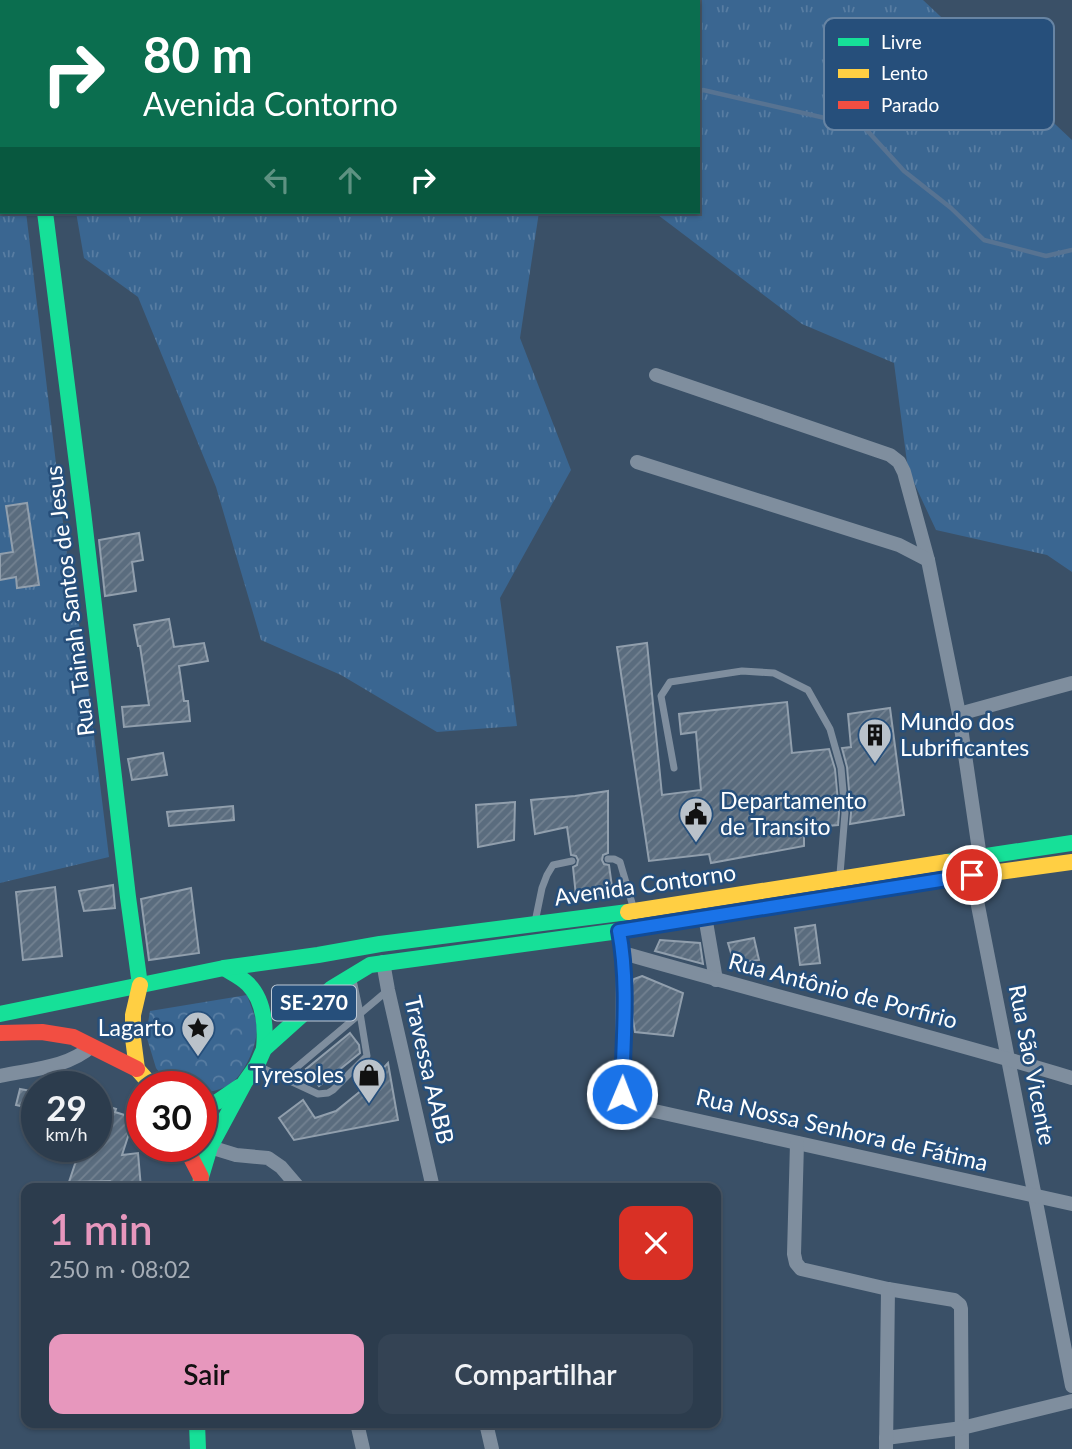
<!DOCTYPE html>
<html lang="pt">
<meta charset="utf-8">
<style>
body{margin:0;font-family:Lato,sans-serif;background:#344354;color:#f1f3f6;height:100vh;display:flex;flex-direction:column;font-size:26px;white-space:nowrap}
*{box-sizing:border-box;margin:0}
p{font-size:23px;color:#a6adb6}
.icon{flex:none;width:38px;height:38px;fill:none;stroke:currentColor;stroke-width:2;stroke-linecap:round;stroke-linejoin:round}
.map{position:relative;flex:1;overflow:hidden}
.details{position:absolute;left:21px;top:1183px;width:700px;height:245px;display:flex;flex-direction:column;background:#2c3c4d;border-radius:14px;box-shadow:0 2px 5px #0004,0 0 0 2px #485665}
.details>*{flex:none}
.top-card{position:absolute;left:0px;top:0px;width:700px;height:214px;box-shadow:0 2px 5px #0004,0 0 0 2px #485665;background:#0b6e4f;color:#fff;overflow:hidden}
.speed{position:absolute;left:21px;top:1071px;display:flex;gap:14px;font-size:35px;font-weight:700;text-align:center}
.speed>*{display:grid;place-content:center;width:91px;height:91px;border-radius:50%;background:#2c3c4d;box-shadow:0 2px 5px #0004,0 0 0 2px #485665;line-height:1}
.speed small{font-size:18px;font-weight:400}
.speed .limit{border:10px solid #d22;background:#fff;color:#111}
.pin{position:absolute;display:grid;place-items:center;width:60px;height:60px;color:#fff;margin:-30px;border:4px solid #fff;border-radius:50%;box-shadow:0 2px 7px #0007}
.me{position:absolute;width:77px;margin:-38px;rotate:1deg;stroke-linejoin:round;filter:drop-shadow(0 0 5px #0008)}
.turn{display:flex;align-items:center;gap:24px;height:147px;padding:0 28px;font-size:32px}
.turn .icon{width:91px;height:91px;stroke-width:2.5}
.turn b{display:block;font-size:49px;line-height:60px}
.lanes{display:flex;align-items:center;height:66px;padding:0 28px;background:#0003;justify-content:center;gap:35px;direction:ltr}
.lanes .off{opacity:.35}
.round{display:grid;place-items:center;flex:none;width:74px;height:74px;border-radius:14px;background:#344354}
.headline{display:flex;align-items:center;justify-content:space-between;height:119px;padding:0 28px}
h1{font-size:42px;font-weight:600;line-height:52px;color:#e797bd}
.cta{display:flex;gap:14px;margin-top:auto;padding:14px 28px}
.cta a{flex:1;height:80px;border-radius:14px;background:#e797bd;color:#111;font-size:28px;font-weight:600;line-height:80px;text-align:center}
.cta a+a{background:#344354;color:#f1f3f6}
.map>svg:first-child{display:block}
</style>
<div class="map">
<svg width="1072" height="1449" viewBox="0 0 1072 1449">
<defs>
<pattern id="grass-tufts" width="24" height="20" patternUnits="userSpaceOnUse" patternTransform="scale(1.75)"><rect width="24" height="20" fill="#3a6691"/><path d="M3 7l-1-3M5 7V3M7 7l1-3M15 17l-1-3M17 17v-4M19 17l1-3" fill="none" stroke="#587da2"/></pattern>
<pattern id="forest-crowns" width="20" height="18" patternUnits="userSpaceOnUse" patternTransform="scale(1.75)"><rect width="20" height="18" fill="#3a6691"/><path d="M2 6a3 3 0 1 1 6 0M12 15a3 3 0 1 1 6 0" fill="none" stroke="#587da2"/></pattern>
<pattern id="building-hatch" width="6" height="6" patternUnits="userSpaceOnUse" patternTransform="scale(1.75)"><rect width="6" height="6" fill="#5a6c7e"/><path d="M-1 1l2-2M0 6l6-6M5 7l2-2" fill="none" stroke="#738291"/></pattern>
</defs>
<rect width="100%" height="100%" fill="#3a5067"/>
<g fill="url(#grass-tufts)">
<polygon points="0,0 8,0 8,2 2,2 2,212 26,212 68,564 83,646 109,857 0,883"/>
<polygon points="63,0 923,0 1072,140 1072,572 1047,555 936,530 908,470 894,363 802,324 654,212 698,212 698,2 63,2"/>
<polygon points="76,212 539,212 520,338 571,470 500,598 517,726 437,732 341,675 261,640 216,487 138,297 84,258"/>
</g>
<path fill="url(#forest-crowns)" d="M247,995C250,1004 256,1017 257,1027C257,1046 246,1070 233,1082C225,1089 211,1092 201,1093V1087H170L156,1068L146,1035L150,1011Z"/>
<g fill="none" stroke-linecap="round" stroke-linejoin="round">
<g stroke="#577392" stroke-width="4.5">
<polyline points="0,14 2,14"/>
<polyline points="698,93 703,90 864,127 904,171 951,208 984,240 1046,256 1072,250"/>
</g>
</g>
<g fill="url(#building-hatch)" stroke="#919fad" stroke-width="2">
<polygon points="27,503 39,585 17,588 16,577 0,580 0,554 13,552 6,506"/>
<polygon points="139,533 143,560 132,562 136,591 105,596 99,540"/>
<polygon points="169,619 174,647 204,643 208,661 179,666 184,701 188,701 190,721 124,727 122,707 149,705 140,646 138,646 134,625"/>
<polygon points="647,643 662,795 701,790 696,732 681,734 679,714 787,702 792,753 829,749 835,769 839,813 838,825 804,828 804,846 711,863 709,854 649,861 617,647"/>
<polygon points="890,708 904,815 850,824 851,813 847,767 842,748 851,747 848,714"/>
<polygon points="163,753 167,775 132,780 128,759"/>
<polygon points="608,791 608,853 603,855 602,860 604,864 609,865 613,894 576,896 573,867 577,865 578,860 576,856 571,855 567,827 535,834 531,800 575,796"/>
<polygon points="515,802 514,840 478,847 476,805"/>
<polygon points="233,806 234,820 169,826 167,812"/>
<polygon points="113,885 115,908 84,911 79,891"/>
<polygon points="55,887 62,956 23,960 16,892"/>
<polygon points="191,888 199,953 149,960 141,899"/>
<polygon points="815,925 820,963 800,965 795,928"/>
<polygon points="754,938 759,960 734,963 728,943"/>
<polygon points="660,940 700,943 703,964 655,951"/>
<polygon points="642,976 683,993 673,1036 635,1032 632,1014 632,983 634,979"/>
<polygon points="350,1033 359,1045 360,1053 319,1086 306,1069"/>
<polygon points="388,1063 398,1120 294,1140 279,1118 303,1100 315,1118 336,1111 368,1085"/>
<polygon points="20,1089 37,1092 37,1110 16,1105"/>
<polygon points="96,1103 116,1109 115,1112 134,1118 122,1155 138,1153 141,1188 112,1188 110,1181 69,1182 81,1146 96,1146"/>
</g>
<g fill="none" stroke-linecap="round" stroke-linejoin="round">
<g stroke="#7f8e9e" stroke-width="7">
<polyline points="674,768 661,696 670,682 742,671 774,673 808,690 830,729 841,768 845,813 840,874"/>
<polyline points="608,859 614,859 620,862 634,910"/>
<polyline points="535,922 542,888 547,875 553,865 572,861"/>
<polyline points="258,1066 318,1094 328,1093 333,1090 367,1056 360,1013 353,980"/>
<polyline points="284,1078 387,991"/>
</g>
<g stroke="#7f8e9e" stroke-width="14">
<polyline points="656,375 890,455 899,462 904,472 928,560 959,714 980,857"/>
<polyline points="637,462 899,545 928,560"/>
<polyline points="959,714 1072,683"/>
<polyline points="972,875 1072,1386"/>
<polyline points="705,916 716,980"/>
<path d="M622,946L623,953C772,996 923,1033 1072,1078"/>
<polyline points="623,953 622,1094 626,1101 632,1106 1072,1204"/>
<polyline points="383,962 388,990 433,1188"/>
<path d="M0,1076C32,1069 67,1068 92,1046"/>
<polyline points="797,1143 794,1254 796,1263 801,1269 888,1289 954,1300 960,1305 961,1309 962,1449"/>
<polyline points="210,1147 236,1155 268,1158 281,1167 299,1188"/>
<polyline points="357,1423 363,1449"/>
<polyline points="486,1423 492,1449"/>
<polyline points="886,1438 962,1428 1072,1401"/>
<polyline points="886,1449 888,1289"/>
</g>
<g stroke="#16e098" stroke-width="16">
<polyline points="19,0 19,2"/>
<polyline points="45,212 83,511 128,897 140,985"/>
<polyline points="947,862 1072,843"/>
<path d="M224,968C232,973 241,977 248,984C265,1001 266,1027 264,1049"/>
<polyline points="0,1014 224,968 318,955 380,944 628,912"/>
<polyline points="201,1105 217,1102 239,1087"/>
<polyline points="200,1188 201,1177 210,1147 245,1082 257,1065 264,1049 332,988 370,965 619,931 947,879"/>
<polyline points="197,1423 198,1449"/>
</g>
<g stroke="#ffcf43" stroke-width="16">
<polyline points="947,879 1072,862"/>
<polyline points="628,912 947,862"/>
<polyline points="140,985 133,1015 133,1038 137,1069 153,1087"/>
</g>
<g stroke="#f24e42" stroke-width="16">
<polyline points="0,1033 42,1032 73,1037 137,1069"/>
<polyline points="185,1146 201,1177"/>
</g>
</g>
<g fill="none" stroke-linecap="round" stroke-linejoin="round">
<g stroke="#114b97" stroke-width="18">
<path id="route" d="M622,1094C623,1040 629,984 619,931L972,875"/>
</g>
<use href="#route" stroke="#1a73e8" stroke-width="12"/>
</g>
<defs>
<g id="building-pin" transform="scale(1.75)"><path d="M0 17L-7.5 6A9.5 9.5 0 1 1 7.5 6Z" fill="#bac2ca" stroke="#264f7b"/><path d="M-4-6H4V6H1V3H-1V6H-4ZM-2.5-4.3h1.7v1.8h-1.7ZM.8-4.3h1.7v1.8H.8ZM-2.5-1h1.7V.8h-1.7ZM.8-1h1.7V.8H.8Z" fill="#111"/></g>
<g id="civic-pin" transform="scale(1.75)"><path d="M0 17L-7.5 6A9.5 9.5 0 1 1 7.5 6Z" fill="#bac2ca" stroke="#264f7b"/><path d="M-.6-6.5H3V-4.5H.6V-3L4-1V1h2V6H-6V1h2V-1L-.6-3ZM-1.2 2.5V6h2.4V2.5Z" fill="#111"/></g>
<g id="sight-pin" transform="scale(1.75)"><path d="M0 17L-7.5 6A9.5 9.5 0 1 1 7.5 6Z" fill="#bac2ca" stroke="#264f7b"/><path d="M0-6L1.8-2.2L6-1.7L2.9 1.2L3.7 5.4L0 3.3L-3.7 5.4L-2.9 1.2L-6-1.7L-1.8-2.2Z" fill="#111"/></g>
<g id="shop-pin" transform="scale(1.75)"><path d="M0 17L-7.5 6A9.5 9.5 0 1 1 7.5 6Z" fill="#bac2ca" stroke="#264f7b"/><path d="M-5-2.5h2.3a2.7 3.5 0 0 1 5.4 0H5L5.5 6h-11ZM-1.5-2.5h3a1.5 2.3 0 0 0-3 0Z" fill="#111"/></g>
</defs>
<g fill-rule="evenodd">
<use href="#building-pin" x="875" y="735"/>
<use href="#civic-pin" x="696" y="814"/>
<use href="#sight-pin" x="198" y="1028"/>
<use href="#shop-pin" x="369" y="1075"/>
</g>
<g text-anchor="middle" stroke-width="5" stroke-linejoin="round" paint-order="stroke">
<rect fill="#264f7b" stroke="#becad7" stroke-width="2" x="272" y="985.5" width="84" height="35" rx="5"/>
<g font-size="21" font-weight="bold" fill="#fff">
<text x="314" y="1010">SE-270</text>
</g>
<g font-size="23" fill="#fff" stroke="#264f7b">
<text transform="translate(70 601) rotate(-97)" y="8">Rua Tainah Santos de Jesus</text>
<text transform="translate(645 885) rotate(-8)" y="8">Avenida Contorno</text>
<text transform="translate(843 991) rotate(15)" y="8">Rua Antônio de Porfirio</text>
<text transform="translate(1032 1065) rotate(79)" y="8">Rua São Vicente</text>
<text transform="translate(429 1070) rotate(77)" y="8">Travessa AABB</text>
<text transform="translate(842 1130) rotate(13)" y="8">Rua Nossa Senhora de Fátima</text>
</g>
<g font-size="23" fill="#fff" stroke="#264f7b" text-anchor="start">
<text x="900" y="730">Mundo dos<tspan x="900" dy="26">Lubrificantes</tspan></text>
<text x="720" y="809">Departamento<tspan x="720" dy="26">de Transito</tspan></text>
<text x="174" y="1036" text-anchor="end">Lagarto</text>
<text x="344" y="1083" text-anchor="end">Tyresoles</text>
</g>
</g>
<rect x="824" y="18" width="230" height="112" rx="10" fill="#264f7b" stroke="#6784a3" stroke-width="2"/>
<rect x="838" y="38" width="31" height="8" fill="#16e098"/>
<rect x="838" y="69" width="31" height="9" fill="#ffcf43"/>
<rect x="838" y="101" width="31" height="8" fill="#f24e42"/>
<g font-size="19" fill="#fff">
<text x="881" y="49">Livre</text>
<text x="881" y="80">Lento</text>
<text x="881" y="112">Parado</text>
</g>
</svg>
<div class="speed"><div>29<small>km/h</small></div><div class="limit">30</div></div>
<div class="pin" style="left:972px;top:875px;background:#d93025"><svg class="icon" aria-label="arrive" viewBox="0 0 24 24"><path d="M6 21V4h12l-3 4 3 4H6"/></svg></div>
<svg class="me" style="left:622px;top:1094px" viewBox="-20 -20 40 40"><circle r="17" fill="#1a73e8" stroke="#fff" stroke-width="3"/><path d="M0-11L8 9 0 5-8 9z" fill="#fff"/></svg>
<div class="top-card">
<div class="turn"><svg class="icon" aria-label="right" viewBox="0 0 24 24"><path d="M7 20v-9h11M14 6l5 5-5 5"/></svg><div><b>80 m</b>Avenida Contorno</div></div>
<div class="lanes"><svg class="icon off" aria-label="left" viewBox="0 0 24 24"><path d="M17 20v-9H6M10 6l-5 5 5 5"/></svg><svg class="icon off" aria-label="ahead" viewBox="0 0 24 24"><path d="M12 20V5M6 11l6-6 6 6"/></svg><svg class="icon" aria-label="right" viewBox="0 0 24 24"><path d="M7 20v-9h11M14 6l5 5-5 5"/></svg></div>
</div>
<section class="details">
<div class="headline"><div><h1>1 min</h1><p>250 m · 08:02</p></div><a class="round" style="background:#d93025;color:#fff"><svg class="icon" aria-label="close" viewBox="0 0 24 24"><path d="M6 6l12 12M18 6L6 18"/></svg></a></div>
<div class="cta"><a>Sair</a><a>Compartilhar</a></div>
</section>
</div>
